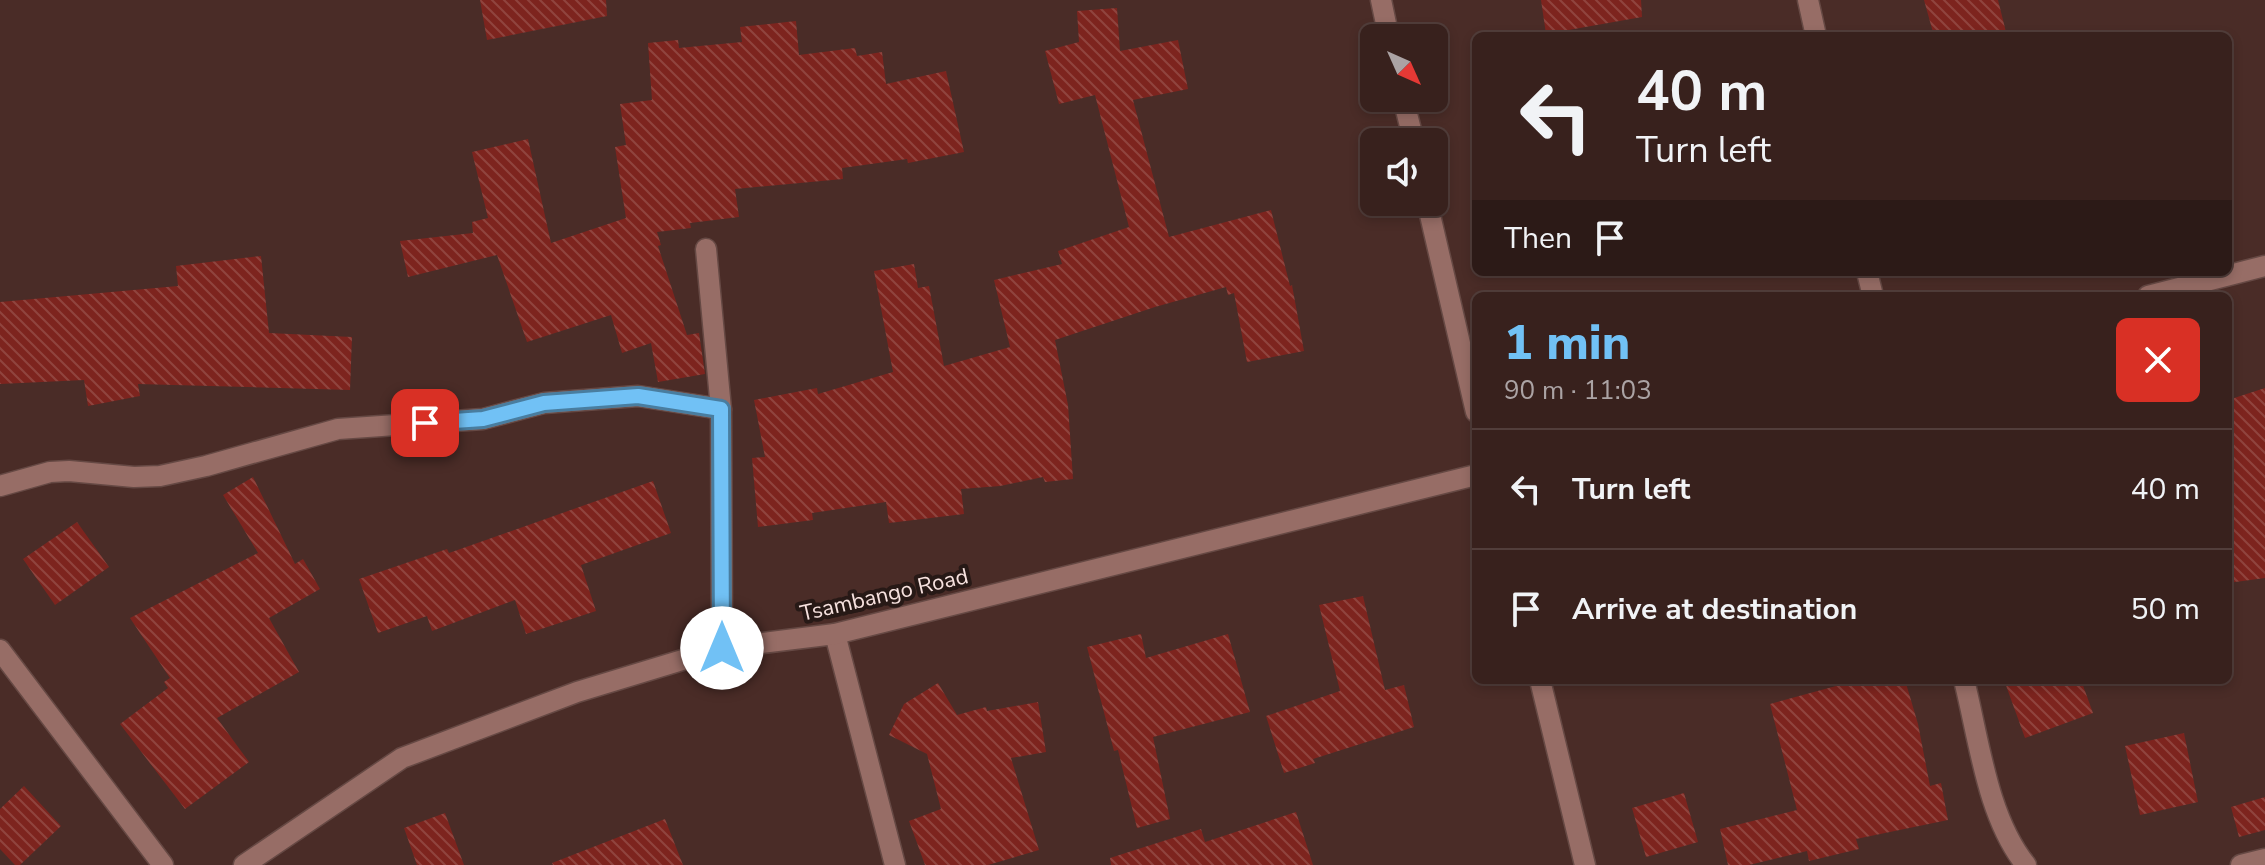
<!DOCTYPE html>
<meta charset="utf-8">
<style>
body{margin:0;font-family:"Nunito Sans",sans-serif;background:#432e2a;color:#f1f3f6;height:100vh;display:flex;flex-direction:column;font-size:30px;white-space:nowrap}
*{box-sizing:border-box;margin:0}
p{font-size:26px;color:#aba3a4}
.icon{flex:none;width:44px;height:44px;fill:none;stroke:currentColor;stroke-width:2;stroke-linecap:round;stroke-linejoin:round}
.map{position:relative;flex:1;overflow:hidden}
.drawer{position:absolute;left:1472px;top:292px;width:760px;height:392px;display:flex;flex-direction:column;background:#38211d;border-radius:12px;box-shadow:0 4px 12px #0003,0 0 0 2px #523e3b}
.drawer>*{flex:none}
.top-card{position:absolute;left:1472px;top:32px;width:760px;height:244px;border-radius:12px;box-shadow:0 4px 12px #0003,0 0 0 2px #523e3b;background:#38211d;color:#f1f3f6;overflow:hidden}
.needle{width:52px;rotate:135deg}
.tools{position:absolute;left:1360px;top:24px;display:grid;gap:16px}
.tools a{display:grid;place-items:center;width:88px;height:88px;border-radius:12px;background:#38211d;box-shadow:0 4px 12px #0003,0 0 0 2px #523e3b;font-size:40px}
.pin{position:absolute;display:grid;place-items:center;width:68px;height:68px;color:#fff;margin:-34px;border-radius:16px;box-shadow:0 4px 12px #0006}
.me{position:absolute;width:88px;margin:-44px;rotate:0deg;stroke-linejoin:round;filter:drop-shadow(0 0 6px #0008)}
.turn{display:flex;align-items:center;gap:28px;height:168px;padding:0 32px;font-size:36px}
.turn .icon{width:104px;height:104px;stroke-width:2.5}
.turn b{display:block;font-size:56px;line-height:68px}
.then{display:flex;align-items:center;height:76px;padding:0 32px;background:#0003;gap:16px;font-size:30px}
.round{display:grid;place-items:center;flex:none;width:84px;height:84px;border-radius:12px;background:#432e2a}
.headline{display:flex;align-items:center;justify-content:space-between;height:136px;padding:0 32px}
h1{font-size:48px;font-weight:800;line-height:60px;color:#71c1f5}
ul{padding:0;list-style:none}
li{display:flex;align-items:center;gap:24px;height:120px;padding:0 32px;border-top:2px solid #523e3b}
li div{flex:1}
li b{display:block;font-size:30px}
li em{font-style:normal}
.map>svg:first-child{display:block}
</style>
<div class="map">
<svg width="2265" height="865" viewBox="0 0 2265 865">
<defs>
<pattern id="building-back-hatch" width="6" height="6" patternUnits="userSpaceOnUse" patternTransform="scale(2)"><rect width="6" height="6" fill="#7d241e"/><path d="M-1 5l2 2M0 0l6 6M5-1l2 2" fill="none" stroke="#90443e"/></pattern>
</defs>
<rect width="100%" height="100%" fill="#4a2c27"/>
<g fill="url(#building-back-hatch)">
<polygon points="480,0 606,0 607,16 487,40"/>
<polygon points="1541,0 1641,0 1642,17 1546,34"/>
<polygon points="1924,0 1998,0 2007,36 1934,36"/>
<polygon points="1117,8 1120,51 1178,40 1188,89 1133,100 1169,237 1271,210 1290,286 1292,285 1304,351 1247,362 1234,293 1228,295 1226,287 1155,307 1055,340 1068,405 1073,479 1045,482 1043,477 1000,486 961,489 964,514 889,523 886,502 812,513 813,520 758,527 752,458 765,457 754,400 817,388 818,394 893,372 874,271 914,264 918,288 929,286 944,366 1010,347 994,280 1062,264 1058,251 1129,227 1095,95 1059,104 1045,51 1079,42 1077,11"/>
<polygon points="796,21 799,55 855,48 857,56 882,52 886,84 946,71 964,152 908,163 907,159 842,168 843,179 735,189 739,217 690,223 691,228 657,232 661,245 658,246 687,335 699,333 705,374 658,382 651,343 622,353 611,315 527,342 497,255 408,277 400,241 473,233 472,222 488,218 472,152 528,139 551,243 626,218 615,147 626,145 620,104 652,100 648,43 678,40 679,48 742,42 740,27"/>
<polygon points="261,256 269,333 352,337 350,390 138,384 140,396 88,406 84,380 0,384 0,302 178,286 176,266"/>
<polygon points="2265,388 2265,578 2228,583 2228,400"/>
<polygon points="253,477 295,564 303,559 320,589 269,618 299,672 217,718 249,762 185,809 120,724 168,688 164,682 170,678 130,618 258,553 223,495"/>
<polygon points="653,481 671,533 581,565 596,611 526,634 515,600 432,631 427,616 378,633 359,579 447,549 449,553"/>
<polygon points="77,522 109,567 55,605 23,559"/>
<polygon points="1363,596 1385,690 1404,685 1414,727 1313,759 1315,763 1284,773 1266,716 1340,691 1319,605"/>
<polygon points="1141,634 1146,658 1228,634 1250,712 1153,737 1170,819 1137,828 1118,750 1114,751 1087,647"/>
<polygon points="1858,680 1905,680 1918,724 1930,786 1941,783 1948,820 1856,839 1859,849 1809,861 1807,851 1749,865 1728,865 1720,829 1797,810 1770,704"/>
<polygon points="2004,680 2081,680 2093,713 2025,738"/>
<polygon points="938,683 957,715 986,707 987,711 1038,702 1046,752 1011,758 1039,850 988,865 925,865 909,821 941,809 927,754 889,735 904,704"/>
<polygon points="2184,733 2198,802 2140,815 2125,746"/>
<polygon points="24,786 61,826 20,865 15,865 0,849 0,809"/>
<polygon points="1684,793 1698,842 1646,857 1632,808"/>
<polygon points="2265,797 2265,830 2239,837 2231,807"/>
<polygon points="1296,812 1313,865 1111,865 1110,858 1201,829 1205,842"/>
<polygon points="445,813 464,865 417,865 404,828"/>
<polygon points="665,819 683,865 553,865 552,863"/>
</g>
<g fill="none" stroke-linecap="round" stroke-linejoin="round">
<g stroke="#664944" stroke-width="23">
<g id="minor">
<polyline points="1381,0 1389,38"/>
<polyline points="1808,0 1816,36"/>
<polyline points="1403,98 1414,142"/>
<polyline points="1427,202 1476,412"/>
<polyline points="706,249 721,409 722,648"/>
<polyline points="1867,272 1873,296"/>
<polyline points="2148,296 2265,266"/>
<polyline points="0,486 50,472 69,471 134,477 160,476 206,466 338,429 483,419 544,403 638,396 721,409"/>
<polyline points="835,634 895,865"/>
<polyline points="0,650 163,865"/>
<polyline points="1540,680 1585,865"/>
<path d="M1964,680C1979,739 1987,817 2026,865"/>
<polyline points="244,865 402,758 577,692 722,648 835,634 1476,475"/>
<polyline points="2241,865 2265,859"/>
</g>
</g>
<use href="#minor" stroke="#976d66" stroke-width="20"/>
</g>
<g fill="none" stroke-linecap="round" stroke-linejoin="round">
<g stroke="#497d9f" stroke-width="20">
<polyline id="route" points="425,423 483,419 544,403 638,396 721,409 722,648"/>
</g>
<use href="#route" stroke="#71c1f5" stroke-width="14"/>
</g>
<g text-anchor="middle" stroke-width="8" stroke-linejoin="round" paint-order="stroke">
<g font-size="22" fill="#f7e2df" stroke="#271916">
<text transform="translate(884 594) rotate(-13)" y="8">Tsambango Road</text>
</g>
</g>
</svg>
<div class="tools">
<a><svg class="needle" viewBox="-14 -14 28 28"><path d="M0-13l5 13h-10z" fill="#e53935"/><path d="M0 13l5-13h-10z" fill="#aba3a4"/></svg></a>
<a><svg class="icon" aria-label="sound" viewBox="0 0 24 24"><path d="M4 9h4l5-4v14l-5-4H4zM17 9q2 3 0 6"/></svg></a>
</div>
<div class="pin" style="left:425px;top:423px;background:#d93025"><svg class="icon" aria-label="arrive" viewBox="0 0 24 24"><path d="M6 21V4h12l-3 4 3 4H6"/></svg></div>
<svg class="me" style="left:722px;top:648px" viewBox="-20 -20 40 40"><circle r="19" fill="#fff"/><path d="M0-13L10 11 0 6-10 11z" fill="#71c1f5"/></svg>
<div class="top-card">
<div class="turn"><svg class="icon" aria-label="left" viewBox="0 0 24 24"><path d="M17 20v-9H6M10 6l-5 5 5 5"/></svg><div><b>40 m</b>Turn left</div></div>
<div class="then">Then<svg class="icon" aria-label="arrive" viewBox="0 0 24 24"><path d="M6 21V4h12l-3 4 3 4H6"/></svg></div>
</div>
<section class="drawer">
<div class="headline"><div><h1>1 min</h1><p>90 m · 11:03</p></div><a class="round" style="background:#d93025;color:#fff"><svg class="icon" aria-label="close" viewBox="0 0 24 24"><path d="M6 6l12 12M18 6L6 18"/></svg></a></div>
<ul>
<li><svg class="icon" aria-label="left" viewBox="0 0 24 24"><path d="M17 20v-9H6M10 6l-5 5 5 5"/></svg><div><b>Turn left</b></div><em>40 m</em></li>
<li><svg class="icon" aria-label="arrive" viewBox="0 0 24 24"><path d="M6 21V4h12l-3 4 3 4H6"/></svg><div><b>Arrive at destination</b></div><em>50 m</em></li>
</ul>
</section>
</div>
